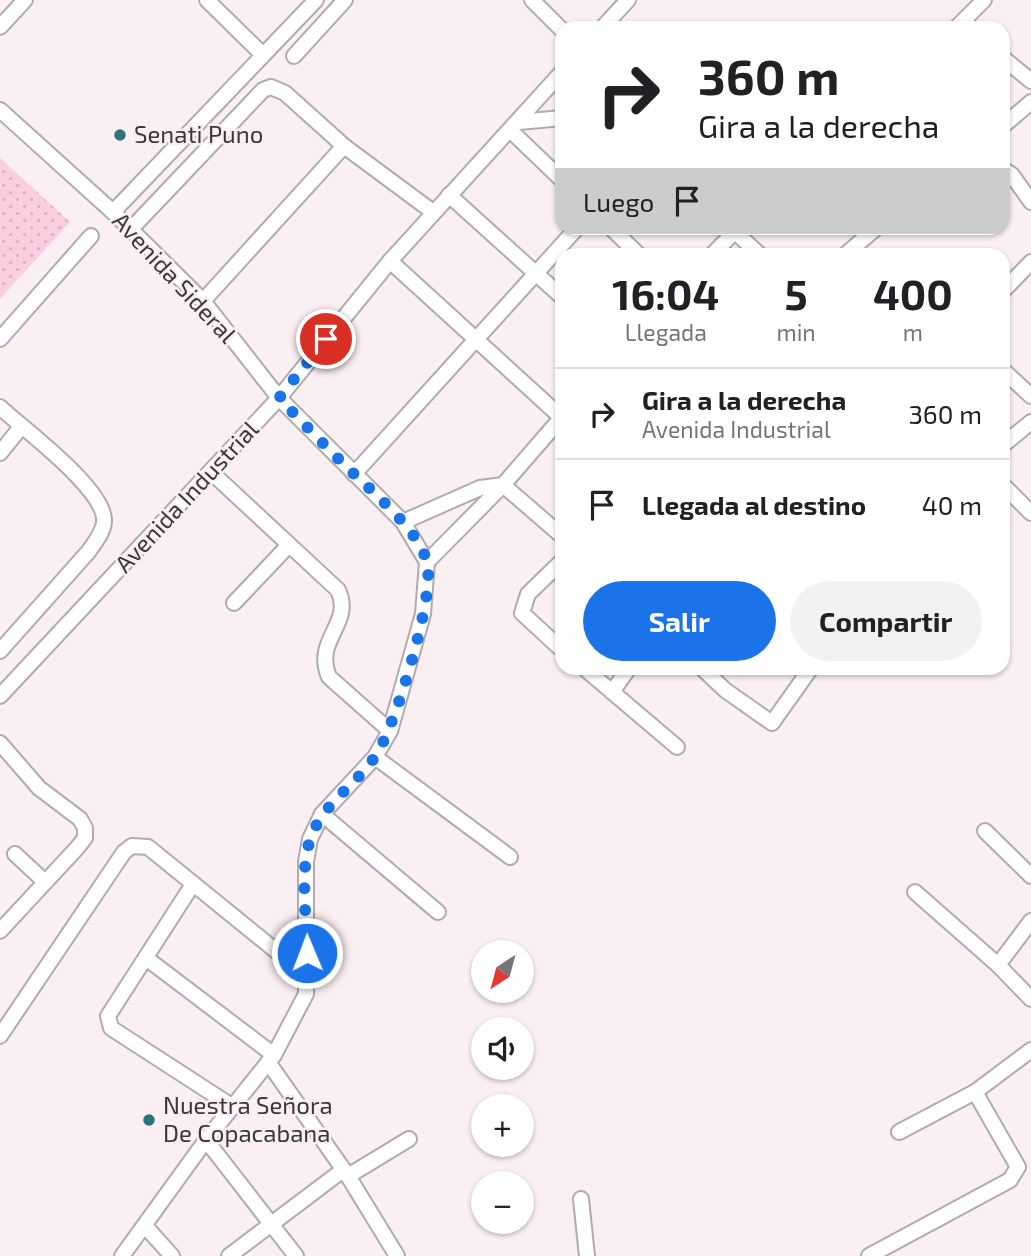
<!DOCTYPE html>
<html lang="es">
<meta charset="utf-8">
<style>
body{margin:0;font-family:"Exo 2",sans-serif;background:#f2f2f2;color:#202124;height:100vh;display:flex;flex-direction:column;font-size:26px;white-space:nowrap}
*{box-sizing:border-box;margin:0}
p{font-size:23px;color:#757577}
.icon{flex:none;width:38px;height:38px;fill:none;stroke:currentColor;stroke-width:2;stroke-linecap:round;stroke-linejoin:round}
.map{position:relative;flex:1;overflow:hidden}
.drawer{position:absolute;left:555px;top:248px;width:455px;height:427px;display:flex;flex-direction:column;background:#fff;border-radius:21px;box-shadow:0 2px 5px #0004}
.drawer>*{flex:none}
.top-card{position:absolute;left:555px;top:21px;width:455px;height:214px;border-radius:21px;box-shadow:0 2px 5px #0004;background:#fff;color:#202124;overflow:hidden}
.needle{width:46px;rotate:216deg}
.controls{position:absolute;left:471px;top:940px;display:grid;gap:14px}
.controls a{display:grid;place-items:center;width:63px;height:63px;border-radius:50%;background:#fff;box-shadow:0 2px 5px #0004;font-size:35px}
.pin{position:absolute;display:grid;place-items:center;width:60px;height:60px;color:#fff;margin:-30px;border:4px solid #fff;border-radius:50%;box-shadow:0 2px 7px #0007}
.me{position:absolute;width:77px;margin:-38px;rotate:359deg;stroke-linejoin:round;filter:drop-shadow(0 0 5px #0008)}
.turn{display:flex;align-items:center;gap:24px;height:147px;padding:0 28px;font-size:32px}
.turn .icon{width:91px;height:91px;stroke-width:2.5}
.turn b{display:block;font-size:49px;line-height:60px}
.then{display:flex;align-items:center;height:66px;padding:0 28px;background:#0003;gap:14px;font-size:26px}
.eta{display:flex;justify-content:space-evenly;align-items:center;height:119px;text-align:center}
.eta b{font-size:42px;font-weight:700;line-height:49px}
.primary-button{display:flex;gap:14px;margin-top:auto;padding:14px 28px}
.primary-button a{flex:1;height:80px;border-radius:42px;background:#1a73e8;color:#fff;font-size:28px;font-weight:700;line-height:80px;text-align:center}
.primary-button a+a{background:#f2f2f2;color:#202124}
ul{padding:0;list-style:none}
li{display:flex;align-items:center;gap:21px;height:91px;padding:0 28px;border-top:2px solid #e0e0e0}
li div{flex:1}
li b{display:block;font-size:26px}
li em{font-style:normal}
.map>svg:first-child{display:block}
</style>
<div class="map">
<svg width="1031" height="1256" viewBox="0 0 1031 1256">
<defs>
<pattern id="green-dots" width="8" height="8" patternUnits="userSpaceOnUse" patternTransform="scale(1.75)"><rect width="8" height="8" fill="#facedf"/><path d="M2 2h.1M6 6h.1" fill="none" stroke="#d7b2c0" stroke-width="1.8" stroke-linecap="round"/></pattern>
</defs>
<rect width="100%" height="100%" fill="#faf0f3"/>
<polygon fill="url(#green-dots)" points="0,158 70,222 0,299"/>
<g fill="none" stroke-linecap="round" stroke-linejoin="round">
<g stroke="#b3aaad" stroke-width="18">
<g id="minor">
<polyline points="207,0 263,55"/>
<polyline points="532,0 562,30"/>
<polyline points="0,27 25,0"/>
<polyline points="602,28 628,0"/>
<polyline points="956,28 984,0"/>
<polyline points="294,56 345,0"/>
<polyline points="1003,58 1031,81"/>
<polyline points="0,110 113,212 203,301 279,398 403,522 427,562 423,614 390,731 375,757 322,814 310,839 306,862 306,994 274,1055 206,1140 122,1256"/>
<polyline points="519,122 562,118"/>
<polyline points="1003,126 1031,102"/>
<polyline points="511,131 562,180"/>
<polyline points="1003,169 1012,175 1031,202"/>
<polyline points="449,195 562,297"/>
<polyline points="113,212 316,0"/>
<polyline points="611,228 640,256"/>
<polyline points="731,228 761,256"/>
<polyline points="131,229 263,90 271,87 285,93 344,146 433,212"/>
<polyline points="711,256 738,228"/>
<polyline points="844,256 876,228"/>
<polyline points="390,261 562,418"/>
<polyline points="1003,291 1031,262"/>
<polyline points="203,301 344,146"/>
<polyline points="0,339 91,236"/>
<polyline points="1003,370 1031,396"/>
<path d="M0,407C23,429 107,490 104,522C103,533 95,542 89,551L0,651"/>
<polyline points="1003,445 1031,422"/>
<polyline points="0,453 21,427"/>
<path d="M211,472L338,590C354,624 313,639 329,677L390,731"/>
<polyline points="354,474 577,228"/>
<polyline points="1003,485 1031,513"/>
<polyline points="403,522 480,488 503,485 562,536"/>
<polyline points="562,561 528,594 522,613 562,650"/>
<polyline points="427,562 503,485 562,417"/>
<polyline points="234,603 289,545"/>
<polyline points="584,668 677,747"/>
<polyline points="702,668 725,690 772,723 811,668"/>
<polyline points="612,692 629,668"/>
<polyline points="0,696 279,398 390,261 562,72"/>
<polyline points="0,743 39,788 80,819 85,828 85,838 77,848 0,931"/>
<polyline points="375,757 510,857"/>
<polyline points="322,814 438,912"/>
<polyline points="985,831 1031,876"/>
<polyline points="15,854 44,881"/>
<polyline points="193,884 108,1016 111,1028 233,1107"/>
<polyline points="915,892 998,965 1031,999"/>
<polyline points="146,958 274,1055"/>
<polyline points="998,965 1031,921"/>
<polyline points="0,1036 124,852 132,846 148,847 307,976"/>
<polyline points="268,1062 348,1176 397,1256"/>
<polyline points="899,1132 975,1092 1031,1050"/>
<polyline points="206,1140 296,1256"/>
<polyline points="348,1176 409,1139"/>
<polyline points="581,1199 587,1256"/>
<polyline points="146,1227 172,1256"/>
<polyline points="229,1256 343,1170"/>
<polyline points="869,1256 1010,1180 1018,1167 975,1092"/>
</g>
</g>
<use href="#minor" stroke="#fff" stroke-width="14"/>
</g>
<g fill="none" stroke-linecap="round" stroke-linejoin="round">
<path stroke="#1a73e8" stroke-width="12" stroke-dasharray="0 21.6" d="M307,953C307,917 299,871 311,837C324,802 357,785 376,755C395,727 436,594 427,562C418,530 376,495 353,473C328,449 303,423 279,398L326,339"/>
</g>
<g fill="#2b747b" stroke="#faf0f3" stroke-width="2.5">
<circle cx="120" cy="135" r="7"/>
<circle cx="149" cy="1120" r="7"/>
</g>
<g text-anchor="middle" stroke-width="5" stroke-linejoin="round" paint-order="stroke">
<g font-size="24" fill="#3b3839" stroke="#faf0f3" text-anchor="start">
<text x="134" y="143">Senati Puno</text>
<text x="163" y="1114">Nuestra Señora<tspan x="163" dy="28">De Copacabana</tspan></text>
</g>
<g font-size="24" fill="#3b3839" stroke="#faf0f3">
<text transform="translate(174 278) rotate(47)" y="8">Avenida Sideral</text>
<text transform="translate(187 497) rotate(-47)" y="8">Avenida Industrial</text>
</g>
</g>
</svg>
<div class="controls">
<a><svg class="needle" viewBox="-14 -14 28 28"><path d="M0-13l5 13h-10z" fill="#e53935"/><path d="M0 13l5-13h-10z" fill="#757577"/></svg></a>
<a><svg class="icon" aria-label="sound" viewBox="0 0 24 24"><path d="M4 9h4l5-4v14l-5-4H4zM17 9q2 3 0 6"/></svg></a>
<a>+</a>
<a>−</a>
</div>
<div class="pin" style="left:326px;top:339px;background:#d93025"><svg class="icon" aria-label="arrive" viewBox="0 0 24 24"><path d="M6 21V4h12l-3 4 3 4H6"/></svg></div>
<svg class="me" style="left:307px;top:953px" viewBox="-20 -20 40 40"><circle r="17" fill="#1a73e8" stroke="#fff" stroke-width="3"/><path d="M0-11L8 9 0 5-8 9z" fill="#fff"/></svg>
<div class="top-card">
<div class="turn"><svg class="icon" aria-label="right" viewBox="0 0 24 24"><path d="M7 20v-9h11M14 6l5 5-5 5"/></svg><div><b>360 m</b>Gira a la derecha</div></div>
<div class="then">Luego<svg class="icon" aria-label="arrive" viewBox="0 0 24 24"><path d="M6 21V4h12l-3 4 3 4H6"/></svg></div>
</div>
<section class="drawer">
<div class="eta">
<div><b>16:04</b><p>Llegada</p></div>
<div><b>5</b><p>min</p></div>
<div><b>400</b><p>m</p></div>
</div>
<ul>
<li><svg class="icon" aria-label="right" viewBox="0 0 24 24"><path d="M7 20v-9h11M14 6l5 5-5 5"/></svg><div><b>Gira a la derecha</b><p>Avenida Industrial</p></div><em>360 m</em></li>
<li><svg class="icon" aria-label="arrive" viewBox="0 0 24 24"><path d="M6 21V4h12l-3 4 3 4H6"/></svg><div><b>Llegada al destino</b></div><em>40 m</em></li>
</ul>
<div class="primary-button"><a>Salir</a><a>Compartir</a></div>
</section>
</div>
